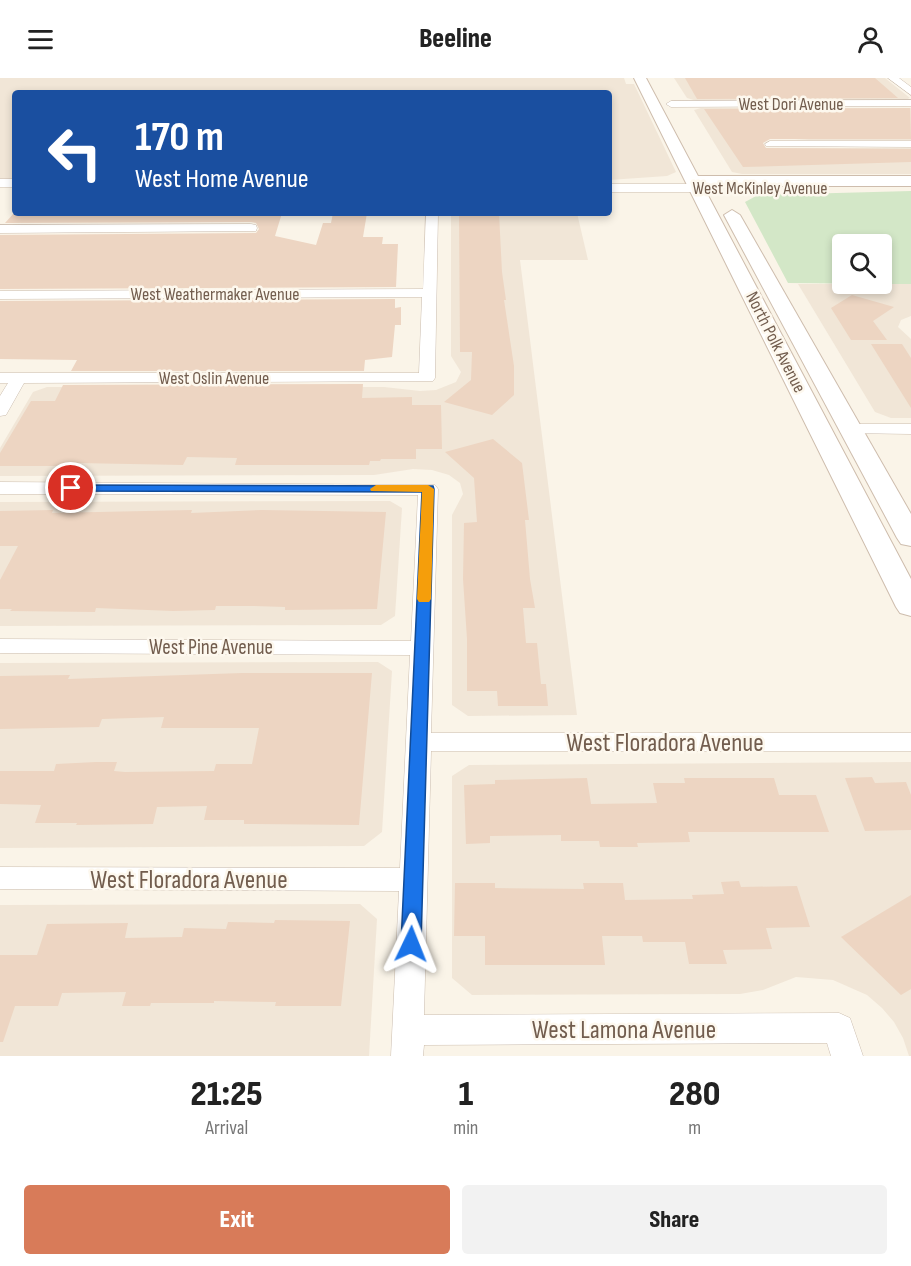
<!DOCTYPE html>
<style>
body{margin:0;font-family:"Sofia Sans Condensed",sans-serif;background:#f2f2f2;color:#222;height:100vh;display:flex;flex-direction:column;font-size:22px;white-space:nowrap}
*{box-sizing:border-box;margin:0}
p{font-size:20px;color:#767676}
.icon{flex:none;width:33px;height:33px;fill:none;stroke:currentColor;stroke-width:2;stroke-linecap:round;stroke-linejoin:round}
.map{position:relative;height:978px;overflow:hidden}
.sheet{display:flex;flex-direction:column;background:#fff;flex:1}
.sheet>*{flex:none}
.banner{position:absolute;left:12px;top:12px;width:600px;height:126px;border-radius:6px;box-shadow:0 3px 9px #0003;background:#1a4fa0;color:#fff;overflow:hidden}
.fabs{position:absolute;left:832px;top:156px;display:grid;gap:12px}
.fabs a{display:grid;place-items:center;width:60px;height:60px;border-radius:6px;background:#fff;box-shadow:0 3px 9px #0003;font-size:30px}
.pin{position:absolute;display:grid;place-items:center;width:51px;height:51px;color:#fff;margin:-26px;border:3px solid #fff;border-radius:50%;box-shadow:0 2px 6px #0007}
.me{position:absolute;width:66px;margin:-33px;rotate:2deg;stroke-linejoin:round;filter:drop-shadow(0 0 4px #0008)}
.turn{display:flex;align-items:center;gap:21px;height:126px;padding:0 24px;font-size:27px}
.turn .icon{width:78px;height:78px;stroke-width:2.5}
.turn b{display:block;font-size:42px;line-height:51px}
.eta{display:flex;justify-content:space-evenly;align-items:center;height:102px;text-align:center}
.eta b{font-size:36px;font-weight:800;line-height:42px}
.cta{display:flex;gap:12px;margin-top:auto;padding:12px 24px}
.cta a{flex:1;height:69px;border-radius:6px;background:#d87b59;color:#fff;font-size:24px;font-weight:800;line-height:69px;text-align:center}
.cta a+a{background:#f2f2f2;color:#222}
header{display:flex;justify-content:space-between;align-items:center;height:78px;padding:0 24px;background:#fff;font-size:27px;font-weight:800}
.map>svg:first-child{display:block}
</style>
<header><svg class="icon" aria-label="menu" viewBox="0 0 24 24"><path d="M4 6h16M4 12h16M4 18h16"/></svg>Beeline<svg class="icon" aria-label="person" viewBox="0 0 24 24"><circle cx="12" cy="8" r="4"/><path d="M4 21q1-7 8-7t8 7"/></svg></header>
<div class="map">
<svg width="911" height="978" viewBox="0 0 911 978">
<rect width="100%" height="100%" fill="#faf4e8"/>
<g fill="#f1e6d7">
<polygon points="0,0 624,0 626,6 634,6 676,94 667,98 609,102 609,15 15,15 15,103 0,103"/>
<polygon points="674,0 885,0 910,20 905,22 697,23 687,20"/>
<polygon points="701,30 911,30 911,62 809,62 766,59 755,70 911,70 911,96 742,96 732,94 694,32"/>
<polygon points="451,135 577,135 588,182 520,182 577,637 468,638 452,627 452,437 463,416 460,405 449,397 432,392 413,391 374,397 0,398 0,370 33,314 47,309 384,309 420,313 436,312 456,304 461,294 451,278"/>
<polygon points="798,206 911,206 911,238 901,242 898,249 911,261 911,340 891,340 875,334"/>
<polygon points="390,423 402,430 395,538 381,547 0,548 0,424"/>
<polygon points="378,584 392,593 382,754 364,768 0,770 0,585"/>
<polygon points="911,684 911,978 909,978 903,960 894,944 882,930 867,917 833,902 796,899 763,912 740,916 472,917 452,900 452,698 469,687"/>
<polygon points="360,826 377,841 369,978 0,978 0,827"/>
</g>
<path fill="#d3e7c7" fill-rule="evenodd" d="M911,113V206L788,205L745,124L758,117ZM843,166H882V206H843Z"/>
<g fill="#edd5c2">
<polygon points="685,0 875,0 898,20 697,21"/>
<polygon points="704,31 910,30 911,61 770,61 763,65 766,70 911,71 911,84 743,89"/>
<polygon points="14,135 282,135 275,158 316,167 323,145 331,145 333,135 367,135 363,159 383,159 382,166 398,166 396,209 0,211 0,157 256,155 259,151 256,145 251,144 5,145"/>
<polygon points="459,135 499,135 502,194 506,222 504,222 514,288 514,317 492,337 444,324 471,302 472,274 460,274"/>
<polygon points="852,217 894,229 873,243 887,262 851,262 831,230"/>
<polygon points="395,221 395,230 401,229 401,247 395,247 392,279 365,282 364,293 71,293 77,282 0,281 0,223"/>
<polygon points="871,266 902,266 911,280 911,330"/>
<polygon points="363,306 362,320 412,319 412,327 441,327 442,371 416,371 416,381 381,381 380,383 370,383 369,387 235,387 237,380 187,379 183,387 77,385 75,388 0,388 0,375 31,323 55,323 63,307"/>
<polygon points="493,361 522,385 529,442 525,442 530,501 535,530 523,530 526,565 537,565 541,606 546,606 548,628 498,628 497,613 467,613 467,561 463,501 464,445 477,444 474,400 445,374"/>
<polygon points="53,432 52,435 192,432 191,435 262,432 386,434 377,531 285,532 285,529 253,528 216,528 215,532 173,533 96,530 95,534 10,533 12,531 0,531 0,502 18,468 0,468 0,433"/>
<polygon points="242,595 372,595 359,747 244,746 244,742 204,742 207,728 157,729 153,746 76,747 77,745 35,745 41,727 0,726 0,693 54,693 56,686 96,684 117,684 114,693 125,694 214,693 216,686 252,686 259,650 161,650 164,639 102,641 99,649 0,651 0,598 70,597 68,601"/>
<polygon points="872,699 875,705 906,704 911,717 911,752 865,753 845,700"/>
<polygon points="587,700 591,726 657,725 653,705 685,705 684,700 774,700 779,717 816,717 829,754 688,754 690,764 637,765 638,769 600,769 599,763 561,763 561,757 490,758 490,765 466,766 464,707 495,706 495,702"/>
<polygon points="739,803 741,809 797,808 810,849 766,850 772,871 723,872 727,886 689,886 685,864 643,864 642,858 602,858 605,887 485,887 485,858 454,858 455,805 495,805 495,810 584,811 583,805 623,805 625,822 693,821 692,817 724,816 721,804"/>
<polygon points="911,817 911,911 901,917 841,859"/>
<polygon points="275,842 350,843 341,928 275,928 276,924 214,923 214,925 151,925 150,928 122,928 126,914 62,915 58,928 15,928 3,964 0,964 0,877 37,877 47,846 128,845 125,860 182,859 184,850 226,851 228,844 274,845"/>
</g>
<g fill="none" stroke-linecap="round" stroke-linejoin="round">
<g stroke="#cbbdaf" stroke-width="1">
<g id="minor">
<polygon points="888,0 899,0 911,9 911,17"/>
<polygon points="911,22 911,28 671,29 666,26 671,23"/>
<polygon points="770,63 911,63 911,69 766,68 765,66"/>
<polygon points="426,135 438,135 435,300 433,303 24,305 6,337 0,338 0,318 8,305 0,305 0,295 419,295 422,219 0,221 0,213 423,211"/>
<polygon points="251,146 256,147 257,150 256,153 0,155 0,147"/>
<polygon points="852,346 911,346 911,356 846,355 843,351 846,347"/>
<polygon points="0,404 435,407 438,411 431,655 911,655 911,673 431,673 424,937 839,935 850,940 863,978 831,978 827,965 424,967 423,978 391,978 399,813 0,811 0,789 400,790 410,577 0,575 0,561 411,563 418,417 0,416"/>
</g>
</g>
<g stroke="#cbbdaf" stroke-width="1">
<g id="tertiary">
<rect x="0" y="101" width="15" height="8"/>
<polygon points="609,106 698,106 705,110 698,114 609,114"/>
</g>
</g>
<g stroke="#cebdad" stroke-width="2">
<g id="secondary">
<polygon points="634,0 646,0 698,98 911,98 911,108 703,108 911,501 911,538 900,535 896,529"/>
<polygon points="732,132 740,137 911,436 911,468 901,466 897,460 724,137"/>
</g>
</g>
<use href="#minor" fill="#fff" fill-rule="evenodd"/>
<use href="#tertiary" fill="#fff" fill-rule="evenodd"/>
<use href="#secondary" fill="#fff" fill-rule="evenodd"/>
</g>
<polygon fill="#1a73e8" stroke="#114b97" stroke-width="1.5" points="71,407 433,408 434,411 421,866 418,872 411,874 404,872 401,866 422,414 67,413 65,410"/>
<polygon fill="#f59e0b" points="376,407 428,407 434,411 431,521 429,524 419,524 417,521 422,414 371,413 370,411"/>
<g text-anchor="middle" stroke-width="5" stroke-linejoin="round" paint-order="stroke">
<g font-size="18" fill="#725d4e" stroke="#fdf8ee">
<text x="791" y="32">West Dori Avenue</text>
<text x="760" y="116">West McKinley Avenue</text>
<text x="215" y="222">West Weathermaker Avenue</text>
<text transform="translate(776 264) rotate(63)" y="6">North Polk Avenue</text>
<text x="214" y="306">West Oslin Avenue</text>
</g>
<g font-size="21" fill="#725d4e" stroke="#fdf8ee">
<text x="211" y="576">West Pine Avenue</text>
</g>
<g font-size="26" fill="#725d4e" stroke="#fdf8ee">
<text x="665" y="673">West Floradora Avenue</text>
<text x="189" y="810">West Floradora Avenue</text>
<text x="624" y="960">West Lamona Avenue</text>
</g>
</g>
</svg>
<div class="fabs">
<a><svg class="icon" aria-label="search" viewBox="0 0 24 24"><circle cx="10" cy="10" r="6"/><path d="M15 15l6 6"/></svg></a>
</div>
<div class="pin" style="left:71px;top:410px;background:#d93025"><svg class="icon" aria-label="arrive" viewBox="0 0 24 24"><path d="M6 21V4h12l-3 4 3 4H6"/></svg></div>
<svg class="me" style="left:411px;top:866px" viewBox="-20 -20 40 40"><path d="M0-17L14 15 0 8-14 15z" fill="#1a73e8" stroke="#fff" stroke-width="4"/></svg>
<div class="banner">
<div class="turn"><svg class="icon" aria-label="left" viewBox="0 0 24 24"><path d="M17 20v-9H6M10 6l-5 5 5 5"/></svg><div><b>170 m</b>West Home Avenue</div></div>
</div>
</div>
<section class="sheet">
<div class="eta">
<div><b>21:25</b><p>Arrival</p></div>
<div><b>1</b><p>min</p></div>
<div><b>280</b><p>m</p></div>
</div>
<div class="cta"><a>Exit</a><a>Share</a></div>
</section>
